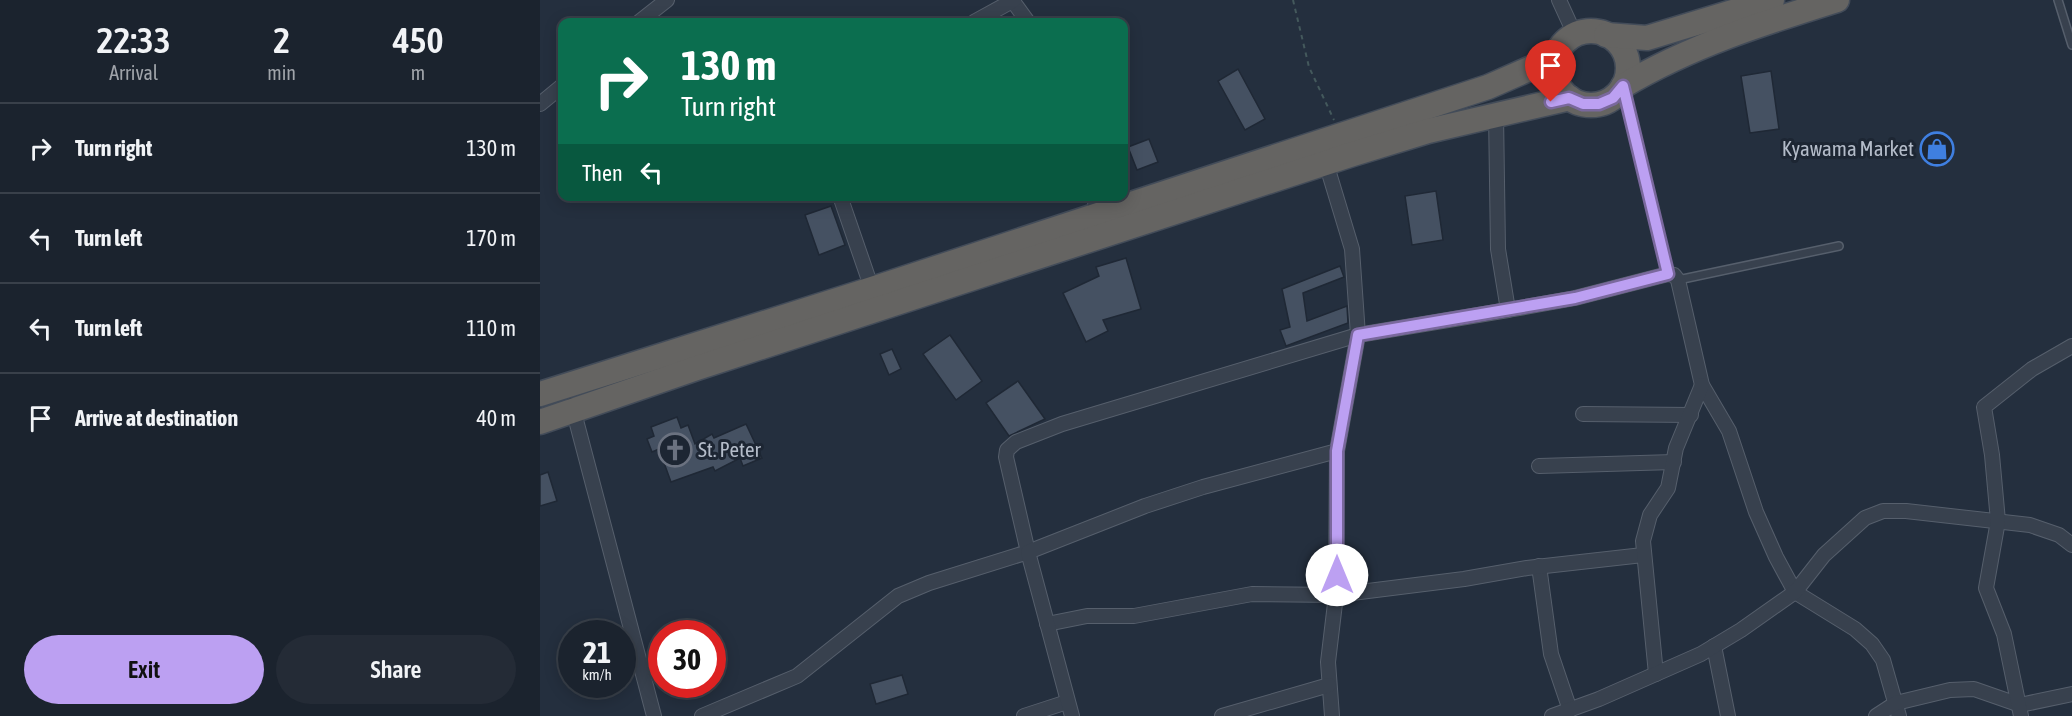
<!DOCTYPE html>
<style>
body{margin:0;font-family:"Asap Condensed",sans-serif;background:#242b36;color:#f1f3f6;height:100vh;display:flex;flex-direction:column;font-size:22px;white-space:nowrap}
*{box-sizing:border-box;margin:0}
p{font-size:20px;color:#a0a4aa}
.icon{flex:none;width:33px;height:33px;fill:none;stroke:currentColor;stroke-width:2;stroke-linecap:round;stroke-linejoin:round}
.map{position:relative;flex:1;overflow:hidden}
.drawer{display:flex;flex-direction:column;background:#1b232e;width:540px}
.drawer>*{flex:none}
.top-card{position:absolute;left:18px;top:18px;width:570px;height:183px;border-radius:12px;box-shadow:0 3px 15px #0003,0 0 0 2px #39404a;background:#0b6e4f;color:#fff;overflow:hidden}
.speed{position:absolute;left:18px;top:620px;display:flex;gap:12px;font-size:30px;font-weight:700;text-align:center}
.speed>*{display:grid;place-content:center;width:78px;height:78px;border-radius:50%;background:#1b232e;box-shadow:0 3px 15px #0003,0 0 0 2px #39404a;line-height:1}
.speed small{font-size:15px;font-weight:400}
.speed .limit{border:9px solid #d22;background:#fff;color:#111}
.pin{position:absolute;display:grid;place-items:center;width:51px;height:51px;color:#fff;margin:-62px -26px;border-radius:50% 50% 50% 0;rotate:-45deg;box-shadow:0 0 6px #0007}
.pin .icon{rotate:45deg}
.me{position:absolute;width:66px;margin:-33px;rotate:0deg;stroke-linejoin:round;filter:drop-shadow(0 0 4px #0008)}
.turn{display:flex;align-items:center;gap:21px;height:126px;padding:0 24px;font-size:27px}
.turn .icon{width:78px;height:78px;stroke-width:2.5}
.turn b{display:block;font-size:42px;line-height:51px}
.then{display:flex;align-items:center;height:57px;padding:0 24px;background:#0003;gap:12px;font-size:22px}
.eta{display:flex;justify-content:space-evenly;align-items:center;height:102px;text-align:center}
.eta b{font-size:36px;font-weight:600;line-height:42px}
.action{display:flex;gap:12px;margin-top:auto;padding:12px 24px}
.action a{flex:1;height:69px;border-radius:36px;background:#bca0f2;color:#111;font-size:24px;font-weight:600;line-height:69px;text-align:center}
.action a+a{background:#242b36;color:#f1f3f6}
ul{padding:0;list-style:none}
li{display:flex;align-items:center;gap:18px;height:90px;padding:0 24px;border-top:2px solid #39404a}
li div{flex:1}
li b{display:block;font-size:22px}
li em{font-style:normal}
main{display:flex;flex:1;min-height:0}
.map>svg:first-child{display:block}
</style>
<main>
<section class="drawer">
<div class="eta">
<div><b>22:33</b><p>Arrival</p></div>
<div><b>2</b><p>min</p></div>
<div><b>450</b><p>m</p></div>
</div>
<ul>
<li><svg class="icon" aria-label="right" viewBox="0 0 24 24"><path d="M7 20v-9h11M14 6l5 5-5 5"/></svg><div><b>Turn right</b></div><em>130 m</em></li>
<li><svg class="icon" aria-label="left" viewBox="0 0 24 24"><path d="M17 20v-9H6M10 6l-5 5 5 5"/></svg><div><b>Turn left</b></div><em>170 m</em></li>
<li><svg class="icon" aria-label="left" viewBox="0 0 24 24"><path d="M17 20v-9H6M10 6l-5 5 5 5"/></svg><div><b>Turn left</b></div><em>110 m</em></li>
<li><svg class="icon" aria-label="arrive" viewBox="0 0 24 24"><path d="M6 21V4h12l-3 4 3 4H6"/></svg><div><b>Arrive at destination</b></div><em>40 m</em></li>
</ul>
<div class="action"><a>Exit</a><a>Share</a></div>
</section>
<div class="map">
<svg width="1532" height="716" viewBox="0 0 1532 716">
<rect width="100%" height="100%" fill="#242f3e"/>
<g fill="#455162" stroke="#1f2835" stroke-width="1.5">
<polygon points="698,69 725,119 705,130 678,81"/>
<polygon points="1231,71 1239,129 1210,133 1201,76"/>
<polygon points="609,139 618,162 597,170 588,147"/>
<polygon points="896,191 903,240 872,245 865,196"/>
<polygon points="291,206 305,245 279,255 265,215"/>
<polygon points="586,258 601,309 563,320 568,331 546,342 523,293 559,276 556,267"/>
<polygon points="800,266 804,277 763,293 767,321 807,306 808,323 746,346 740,330 750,327 742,289"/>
<polygon points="410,335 442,381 416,400 383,354"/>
<polygon points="352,349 361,369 349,375 340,354"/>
<polygon points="478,381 505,419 469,436 446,403"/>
<polygon points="137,417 141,428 148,425 155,444 172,434 174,438 206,424 222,458 203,466 200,458 175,471 173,467 131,482 119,449 112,452 107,439 114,436 111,427"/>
<polygon points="8,472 17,501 0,506 0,475"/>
<polygon points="362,675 368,694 336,704 330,684"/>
</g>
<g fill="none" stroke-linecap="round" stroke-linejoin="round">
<g stroke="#565f6c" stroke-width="10">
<g id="service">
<polyline points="1518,0 1532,45"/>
<polyline points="1084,90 1128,274"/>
<polyline points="1138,280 1299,246"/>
</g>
</g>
<g stroke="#565f6c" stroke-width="16">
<g id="minor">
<polyline points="472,0 488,22"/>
<polyline points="1019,0 1035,35"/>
<polyline points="99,22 127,0"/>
<polyline points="434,22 474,0"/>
<polyline points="0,104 22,86"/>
<polyline points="956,114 958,249 968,310 1035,298 1128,274 1134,275 1138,280 1162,385 1189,431 1216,512 1236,557 1255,592 1315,629 1332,644 1343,660 1359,716"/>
<polyline points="786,163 812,249 818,335 797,451 796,595 788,662 792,716"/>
<polyline points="300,196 332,289"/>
<polyline points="554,216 556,196"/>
<polyline points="32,405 114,716"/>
<polyline points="1043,414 1151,415"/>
<polyline points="999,466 1134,462"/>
<polyline points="999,566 1011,654 1030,710"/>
<polyline points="507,624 547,616 594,616 712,594 796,595 924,579 987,568 1103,555"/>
<polyline points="1174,646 1188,716"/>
<polyline points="1116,674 1103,541 1110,515 1128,488 1136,448 1162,385"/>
<polyline points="162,716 257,676 358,596 389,583 488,552 466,457 467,450 476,442 522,424 818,335 968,310"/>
<polyline points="484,716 527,702"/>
<polyline points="532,716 488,552 605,506 663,487 797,451"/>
<polyline points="682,716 789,685"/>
<polyline points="1012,716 1059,699 1161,654 1201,630 1255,592 1284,555 1325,518 1343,511 1366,511 1490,525 1519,535 1532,545"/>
<polyline points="1336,716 1356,703 1410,690 1434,689 1480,705 1532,694"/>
<polyline points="1481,716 1464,634 1446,588 1458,521 1452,455 1444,407 1492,369 1532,346"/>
</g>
</g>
<g stroke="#434c59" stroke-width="27">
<g id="trunk">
<circle cx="1051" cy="68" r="37"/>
<polyline points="1066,35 1107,38 1232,0"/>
<path d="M1083,86C1150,46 1223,23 1297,0"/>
<polyline points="0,394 332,289 948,87 998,65 1019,51"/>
<polyline points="0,422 157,368 813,154 888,131 1030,98"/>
</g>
</g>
<polyline stroke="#44595c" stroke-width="2" stroke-dasharray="4.5 4.5" stroke-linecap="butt" points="753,0 769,67 794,120"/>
<use href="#service" stroke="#38414e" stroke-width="7"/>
<use href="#minor" stroke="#38414e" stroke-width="14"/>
<use href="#trunk" stroke="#656462" stroke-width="24"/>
</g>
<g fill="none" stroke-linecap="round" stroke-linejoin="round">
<g stroke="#7a689d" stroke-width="15">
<polyline id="route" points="797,575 797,451 818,335 1035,298 1128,274 1083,86 1073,98 1059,104 1043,104 1029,98 1011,102"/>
</g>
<use href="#route" stroke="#bca0f2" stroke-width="10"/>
</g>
<defs>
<g id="shop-ring" transform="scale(1.725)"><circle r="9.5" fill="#1d2633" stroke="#3f7fe0" stroke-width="1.5"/><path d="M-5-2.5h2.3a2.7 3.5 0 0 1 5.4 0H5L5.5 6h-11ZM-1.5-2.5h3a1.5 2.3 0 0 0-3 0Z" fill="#3f7fe0"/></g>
<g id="church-ring" transform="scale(1.725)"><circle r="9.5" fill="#1d2633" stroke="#6b7280" stroke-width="1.5"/><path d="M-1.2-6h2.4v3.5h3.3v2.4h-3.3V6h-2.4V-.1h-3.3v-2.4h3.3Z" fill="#6b7280"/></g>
</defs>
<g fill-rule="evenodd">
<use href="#shop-ring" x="1397" y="149"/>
<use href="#church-ring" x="135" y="450"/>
</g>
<g text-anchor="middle" stroke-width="6" stroke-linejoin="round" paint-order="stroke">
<g font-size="21" fill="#b4bcc9" stroke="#1d2633" text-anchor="end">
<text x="1374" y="156">Kyawama Market</text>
<text x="158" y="457" text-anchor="start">St. Peter</text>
</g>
</g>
</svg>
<div class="speed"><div>21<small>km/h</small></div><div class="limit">30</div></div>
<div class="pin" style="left:1011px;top:102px;background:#d93025"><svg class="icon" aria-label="arrive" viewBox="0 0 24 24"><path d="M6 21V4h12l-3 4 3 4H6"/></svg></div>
<svg class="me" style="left:797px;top:575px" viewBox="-20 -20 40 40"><circle r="19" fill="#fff"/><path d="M0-13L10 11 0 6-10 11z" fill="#bca0f2"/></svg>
<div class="top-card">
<div class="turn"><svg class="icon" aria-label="right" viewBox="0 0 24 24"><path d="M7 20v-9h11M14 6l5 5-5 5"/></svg><div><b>130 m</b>Turn right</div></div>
<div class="then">Then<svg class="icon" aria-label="left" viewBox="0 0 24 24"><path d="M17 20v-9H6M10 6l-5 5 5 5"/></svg></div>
</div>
</div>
</main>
